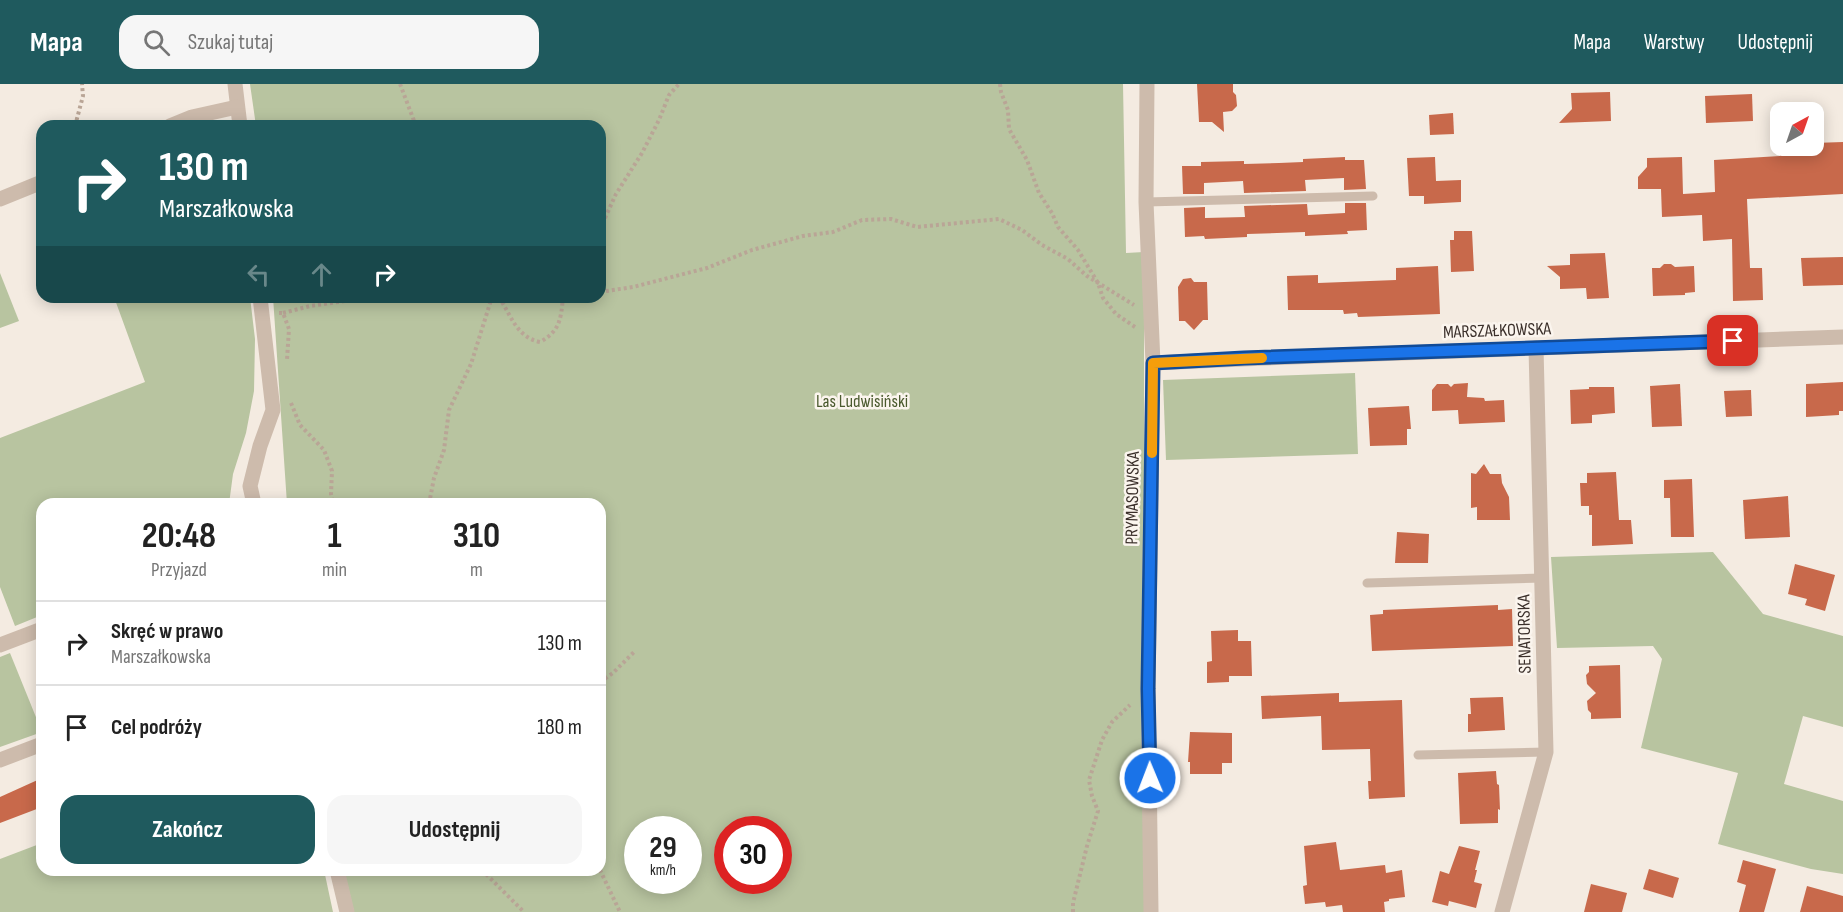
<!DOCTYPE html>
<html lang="pl">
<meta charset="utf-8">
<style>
body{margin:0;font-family:"Sofia Sans Condensed",sans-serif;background:#f6f6f6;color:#222;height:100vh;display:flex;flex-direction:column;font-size:22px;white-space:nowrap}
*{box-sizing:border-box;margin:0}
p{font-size:20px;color:#767676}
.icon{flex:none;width:33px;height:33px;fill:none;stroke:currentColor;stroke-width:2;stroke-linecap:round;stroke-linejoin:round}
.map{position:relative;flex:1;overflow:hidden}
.side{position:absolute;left:36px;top:414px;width:570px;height:378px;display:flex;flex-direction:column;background:#fff;border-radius:18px;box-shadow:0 3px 15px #0003}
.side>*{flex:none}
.hud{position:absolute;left:36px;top:36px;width:570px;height:183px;border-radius:18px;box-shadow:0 3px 15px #0003;background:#1f5a5e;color:#fff;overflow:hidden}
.needle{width:39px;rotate:40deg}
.tools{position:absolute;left:1770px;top:18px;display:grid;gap:12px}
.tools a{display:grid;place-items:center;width:54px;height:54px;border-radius:12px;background:#fff;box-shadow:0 3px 15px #0003;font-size:30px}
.speed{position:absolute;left:624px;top:732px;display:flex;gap:12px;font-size:30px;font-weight:700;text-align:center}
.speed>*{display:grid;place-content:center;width:78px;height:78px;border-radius:50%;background:#fff;box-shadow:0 3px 15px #0003;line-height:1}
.speed small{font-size:15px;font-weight:400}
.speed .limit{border:9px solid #d22;background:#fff;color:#111}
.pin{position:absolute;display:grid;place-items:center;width:51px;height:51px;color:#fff;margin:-26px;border-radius:12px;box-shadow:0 3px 9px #0006}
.me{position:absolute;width:66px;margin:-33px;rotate:359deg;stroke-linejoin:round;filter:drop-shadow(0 0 4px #0008)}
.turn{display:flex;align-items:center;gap:21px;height:126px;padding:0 24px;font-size:27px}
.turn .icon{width:78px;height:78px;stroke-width:2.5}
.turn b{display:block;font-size:42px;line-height:51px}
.lanes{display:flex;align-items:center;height:57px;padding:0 24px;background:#0003;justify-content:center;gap:30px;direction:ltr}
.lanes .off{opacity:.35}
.eta{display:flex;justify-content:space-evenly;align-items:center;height:102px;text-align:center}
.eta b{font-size:36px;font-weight:700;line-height:42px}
.cta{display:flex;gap:12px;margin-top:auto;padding:12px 24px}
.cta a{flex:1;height:69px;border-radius:18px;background:#1f5a5e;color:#fff;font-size:24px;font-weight:700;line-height:69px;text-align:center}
.cta a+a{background:#f6f6f6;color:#222}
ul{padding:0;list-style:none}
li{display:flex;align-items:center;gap:18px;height:84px;padding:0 24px;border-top:2px solid #e0e0e0}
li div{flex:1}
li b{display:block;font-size:22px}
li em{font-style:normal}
header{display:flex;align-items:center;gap:36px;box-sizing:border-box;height:84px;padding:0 30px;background:#1f5a5e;color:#fff}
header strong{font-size:28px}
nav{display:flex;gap:33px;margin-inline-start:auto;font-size:21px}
.search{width:420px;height:54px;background:#f6f6f6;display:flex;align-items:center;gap:15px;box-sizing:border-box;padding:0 21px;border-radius:18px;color:#767676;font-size:22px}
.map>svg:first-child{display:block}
</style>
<header>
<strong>Mapa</strong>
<div class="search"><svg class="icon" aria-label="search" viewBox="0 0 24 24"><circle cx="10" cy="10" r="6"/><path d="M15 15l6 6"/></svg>Szukaj tutaj</div>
<nav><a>Mapa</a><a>Warstwy</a><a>Udostępnij</a></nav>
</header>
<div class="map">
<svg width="1843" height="828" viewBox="0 0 1843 828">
<rect width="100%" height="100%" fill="#f4ebe1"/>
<g fill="#b8c4a0" fill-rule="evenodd">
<path d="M250,0H1123L1126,169L1144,168V828H354L344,786H600V420H287L273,213H600V42H256ZM638,746H688V796H638ZM728,746H778V796H728Z"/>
<polygon points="0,189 19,237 0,244"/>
<polygon points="114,213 250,213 255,255 254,307 246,349 233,390 229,420 42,420 42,531 15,542 0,503 0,354 145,298"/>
<polygon points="1355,289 1358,370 1166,376 1163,296"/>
<polygon points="1713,468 1763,530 1843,552 1843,643 1803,632 1784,700 1843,717 1843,790 1811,785 1718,760 1738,689 1641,664 1662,575 1653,562 1557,564 1551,473"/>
<polygon points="10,569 42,648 0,663 0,573"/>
<polygon points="42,759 42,786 324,786 333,828 0,828 0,775"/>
</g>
<g fill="#c8694b">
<polygon points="1197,0 1233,0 1233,8 1236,11 1237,22 1232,27 1223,28 1224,48 1212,38 1199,38"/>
<polygon points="1610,8 1611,37 1559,39 1572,25 1571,9"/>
<polygon points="1752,10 1753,37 1706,39 1705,12"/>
<polygon points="1453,29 1454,50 1430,51 1429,31"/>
<polygon points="1843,58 1843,110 1747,115 1750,184 1762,184 1763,216 1733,217 1732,155 1703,157 1702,131 1662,133 1661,105 1638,105 1638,93 1647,83 1647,74 1682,73 1683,110 1715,108 1714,76 1780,72 1780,62 1814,62 1814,59"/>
<polygon points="1345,73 1345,76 1364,76 1366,105 1344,106 1344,94 1305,96 1306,107 1244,109 1243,97 1204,99 1204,110 1183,110 1182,82 1201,82 1201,78 1244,77 1244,80 1279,79 1303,78 1303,75"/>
<polygon points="1435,73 1436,97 1461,96 1461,118 1424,120 1424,112 1409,112 1407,74"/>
<polygon points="1345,119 1366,119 1367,146 1347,147 1348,150 1305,152 1305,148 1247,150 1247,153 1205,155 1204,152 1185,153 1184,124 1205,123 1205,134 1245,133 1244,122 1307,120 1308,131 1345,129"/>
<polygon points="1454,147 1472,147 1474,187 1451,188 1450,156 1454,156"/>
<polygon points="1605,169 1609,214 1587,215 1586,204 1560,205 1560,193 1547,182 1570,181 1570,170"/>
<polygon points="1843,173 1843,201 1803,202 1801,174"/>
<polygon points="1664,180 1671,180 1675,183 1694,182 1695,208 1685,209 1685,211 1653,212 1652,184 1660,184"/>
<polygon points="1438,182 1440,230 1358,233 1357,229 1344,230 1343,226 1288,226 1287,192 1318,191 1318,199 1396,196 1396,184"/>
<polygon points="1191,194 1194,198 1207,198 1208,236 1203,236 1194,246 1185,237 1179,237 1178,203 1183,195"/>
<polygon points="1843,298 1843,327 1839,327 1839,331 1806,333 1806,300"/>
<polygon points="1468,299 1467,313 1484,314 1485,317 1504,316 1505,338 1459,340 1458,326 1432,327 1432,306 1437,300 1448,300 1451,303 1454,300"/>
<polygon points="1680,300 1682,342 1652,343 1650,302"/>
<polygon points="1589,303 1614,303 1615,329 1592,331 1592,339 1571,340 1570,306 1589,305"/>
<polygon points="1751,306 1752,332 1726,333 1724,307"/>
<polygon points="1409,322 1411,345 1407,345 1407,361 1370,362 1368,324"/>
<polygon points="1484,380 1490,390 1501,390 1502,399 1509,413 1510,436 1477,436 1477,423 1471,424 1471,389 1476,390"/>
<polygon points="1616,388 1619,436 1631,436 1633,460 1592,462 1592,431 1589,431 1589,422 1581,422 1580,399 1587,399 1587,389"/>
<polygon points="1692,395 1694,453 1671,453 1670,414 1664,414 1664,396"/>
<polygon points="1788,412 1790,453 1745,455 1743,416"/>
<polygon points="1397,448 1429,450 1428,479 1395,479"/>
<polygon points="1795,480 1835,491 1825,527 1805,521 1807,515 1788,510"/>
<polygon points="1498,521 1498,526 1512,525 1513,562 1372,567 1370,531 1383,530 1383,526"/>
<polygon points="1238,546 1238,557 1251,557 1252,592 1229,592 1229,598 1207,599 1207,578 1212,577 1211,547"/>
<polygon points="1620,581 1621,634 1591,635 1591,629 1588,626 1587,617 1596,609 1587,600 1586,591 1589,588 1589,582"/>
<polygon points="1339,609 1339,618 1402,616 1405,713 1369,715 1368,697 1371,697 1370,665 1322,666 1321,632 1262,635 1261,612"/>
<polygon points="1503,613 1505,646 1468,648 1468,630 1471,630 1470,614"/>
<polygon points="1190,648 1232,649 1232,679 1222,679 1222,690 1190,690 1190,678 1188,678"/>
<polygon points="1496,687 1497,700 1499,701 1500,726 1498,725 1498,739 1460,740 1458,689"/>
<polygon points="42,694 42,723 0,739 0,713"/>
<polygon points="1336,758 1340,786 1385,781 1386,789 1402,786 1405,813 1389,815 1389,817 1384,818 1385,828 1343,828 1342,821 1326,823 1325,818 1305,820 1303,802 1307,801 1304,762"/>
<polygon points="1459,762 1480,767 1475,786 1477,786 1474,798 1482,800 1476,824 1449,817 1448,822 1432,818 1440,787 1449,790"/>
<polygon points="1743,776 1776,785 1764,828 1739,828 1746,801 1737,798"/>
<polygon points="1649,785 1679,794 1673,814 1643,805"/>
<polygon points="1591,800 1627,809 1622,828 1584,828"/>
<polygon points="1807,802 1843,812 1843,828 1800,828"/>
</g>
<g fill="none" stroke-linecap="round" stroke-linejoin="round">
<g stroke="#b9a596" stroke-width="4" stroke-dasharray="3 3" stroke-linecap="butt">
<polyline points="400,0 416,42"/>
<polyline points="1000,0 1001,8 1008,26 1009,45 1027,76 1039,109 1052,129 1058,143 1078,166 1098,199 1103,214 1116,230 1135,243"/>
<polyline points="75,42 83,12 82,0"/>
<polyline points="600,145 616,110 642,69 659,36 669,11 679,0"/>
<polyline points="600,208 633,203 707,184 752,166 803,152 833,148 862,136 891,135 917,143 999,135 1022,146 1042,161 1068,175 1087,192 1134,221"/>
<polyline points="395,213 419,215 461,213"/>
<path d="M499,213C511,231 516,253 540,258C560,247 561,235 563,213"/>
<polyline points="279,229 283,229 289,245 287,276"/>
<polyline points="283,229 310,222 374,213"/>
<polyline points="291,319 300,341 324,366 332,387 331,410 333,420"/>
<polyline points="429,420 434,394 444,366 449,326 471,280 492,213"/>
<polyline points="600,598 613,589 634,568"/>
<polyline points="482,786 524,828"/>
<polyline points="600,786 620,828"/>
<polyline points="1073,828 1073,819 1087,762 1098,727 1092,712 1089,696 1102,656 1112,638 1130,621"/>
</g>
<g stroke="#cdbbac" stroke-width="9">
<polyline points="1146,118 1373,112"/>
<polyline points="1367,499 1542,494"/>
<polyline points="1418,671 1546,668"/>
</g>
<g stroke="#cdbbac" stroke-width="15">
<polyline points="235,0 240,42"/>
<polyline points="1147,0 1146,118 1153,279 1148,605 1151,828"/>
<polyline points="170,42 192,33 237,23"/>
<polyline points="0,115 42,98"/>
<polyline points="1153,279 1265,274 1843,253"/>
<polyline points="254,420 250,402 260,362 273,326 260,213"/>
<polyline points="0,561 42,545"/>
<polyline points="0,676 42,660"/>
<polyline points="337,786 347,828"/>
<polyline points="1502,828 1546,668 1536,264"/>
</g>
</g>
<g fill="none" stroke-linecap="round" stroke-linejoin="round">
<g stroke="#114b97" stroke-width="15">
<polyline id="route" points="1150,694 1148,605 1153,279 1244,274 1733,257"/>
</g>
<use href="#route" stroke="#1a73e8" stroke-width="10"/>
<polyline stroke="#f59e0b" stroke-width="10" points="1152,369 1153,279 1262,274"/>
</g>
<g text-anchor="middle" stroke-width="5" stroke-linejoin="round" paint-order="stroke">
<g font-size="18" fill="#3b302b" stroke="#fbf5ee">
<text transform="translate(1497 246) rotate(-2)" y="6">MARSZAŁKOWSKA</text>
<text transform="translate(1132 414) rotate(-89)" y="6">PRYMASOWSKA</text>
<text transform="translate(1524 550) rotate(-91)" y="6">SENATORSKA</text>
</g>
<g font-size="18" fill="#4a5a2e" stroke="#fbf5ee">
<text x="862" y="323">Las Ludwisiński</text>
</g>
</g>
</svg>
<div class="tools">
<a><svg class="needle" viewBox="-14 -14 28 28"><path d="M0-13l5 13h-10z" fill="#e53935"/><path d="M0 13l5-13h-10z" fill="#767676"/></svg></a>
</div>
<div class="speed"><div>29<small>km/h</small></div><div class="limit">30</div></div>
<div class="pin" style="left:1733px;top:257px;background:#d93025"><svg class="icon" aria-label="arrive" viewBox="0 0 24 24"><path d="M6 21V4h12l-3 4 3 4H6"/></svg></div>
<svg class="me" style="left:1150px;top:694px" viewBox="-20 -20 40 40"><circle r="17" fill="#1a73e8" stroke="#fff" stroke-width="3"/><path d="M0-11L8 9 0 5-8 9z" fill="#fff"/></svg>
<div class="hud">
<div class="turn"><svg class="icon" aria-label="right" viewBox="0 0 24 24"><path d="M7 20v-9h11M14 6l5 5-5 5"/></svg><div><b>130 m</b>Marszałkowska</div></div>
<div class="lanes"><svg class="icon off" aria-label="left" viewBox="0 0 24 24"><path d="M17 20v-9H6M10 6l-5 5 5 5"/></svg><svg class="icon off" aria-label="ahead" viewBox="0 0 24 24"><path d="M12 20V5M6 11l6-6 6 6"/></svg><svg class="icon" aria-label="right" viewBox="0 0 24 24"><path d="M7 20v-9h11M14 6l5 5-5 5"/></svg></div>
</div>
<section class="side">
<div class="eta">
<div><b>20:48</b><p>Przyjazd</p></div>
<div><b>1</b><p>min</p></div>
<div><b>310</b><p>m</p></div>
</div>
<ul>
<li><svg class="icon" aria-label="right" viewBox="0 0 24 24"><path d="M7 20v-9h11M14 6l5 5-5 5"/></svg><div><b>Skręć w prawo</b><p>Marszałkowska</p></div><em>130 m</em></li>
<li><svg class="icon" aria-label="arrive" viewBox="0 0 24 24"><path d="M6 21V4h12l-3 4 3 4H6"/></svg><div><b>Cel podróży</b></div><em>180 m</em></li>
</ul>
<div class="cta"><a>Zakończ</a><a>Udostępnij</a></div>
</section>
</div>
